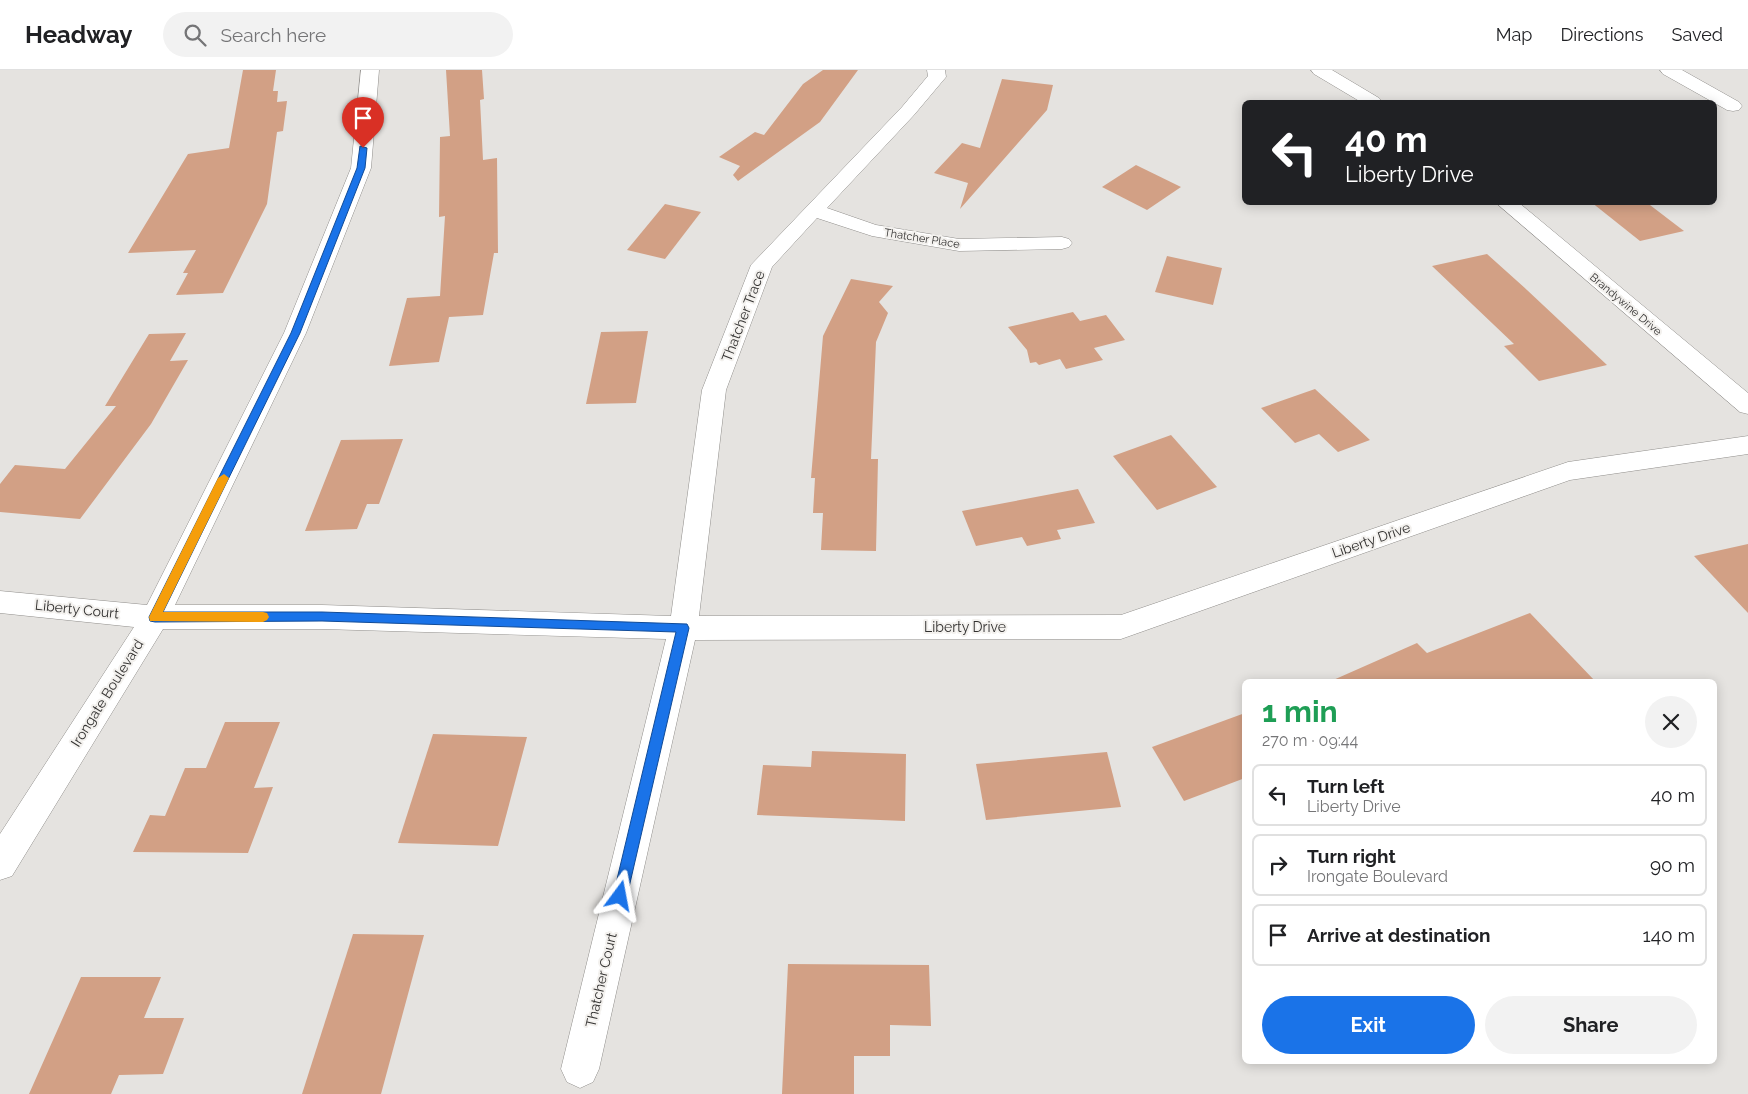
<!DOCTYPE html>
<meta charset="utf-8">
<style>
body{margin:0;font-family:Raleway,sans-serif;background:#f2f2f2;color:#202124;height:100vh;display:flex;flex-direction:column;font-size:19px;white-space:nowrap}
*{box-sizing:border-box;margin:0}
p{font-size:16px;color:#757577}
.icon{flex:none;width:28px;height:28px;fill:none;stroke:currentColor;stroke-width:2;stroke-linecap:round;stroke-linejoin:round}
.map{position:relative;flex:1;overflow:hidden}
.details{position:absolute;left:1242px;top:609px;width:475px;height:385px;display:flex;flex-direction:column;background:#fff;border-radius:8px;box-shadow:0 2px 12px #0003}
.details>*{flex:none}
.hud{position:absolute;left:1242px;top:30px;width:475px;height:105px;border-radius:8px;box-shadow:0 2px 12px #0003;background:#202124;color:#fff;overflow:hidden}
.pin{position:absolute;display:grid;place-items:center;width:42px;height:42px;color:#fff;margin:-51px -21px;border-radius:50% 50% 50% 0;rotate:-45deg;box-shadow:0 0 5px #0007}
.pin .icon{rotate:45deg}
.me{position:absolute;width:55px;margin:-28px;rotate:13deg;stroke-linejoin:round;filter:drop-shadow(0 0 4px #0008)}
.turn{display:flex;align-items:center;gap:18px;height:105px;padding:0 20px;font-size:22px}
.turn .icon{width:65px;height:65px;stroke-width:2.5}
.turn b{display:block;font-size:35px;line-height:42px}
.round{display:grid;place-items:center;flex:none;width:52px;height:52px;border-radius:26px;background:#f2f2f2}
.head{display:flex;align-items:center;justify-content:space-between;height:85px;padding:0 20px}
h1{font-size:30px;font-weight:700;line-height:38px;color:#1e9e55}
.primary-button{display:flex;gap:10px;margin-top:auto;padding:10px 20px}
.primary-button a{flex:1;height:58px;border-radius:30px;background:#1a73e8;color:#fff;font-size:20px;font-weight:700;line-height:58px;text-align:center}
.primary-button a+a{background:#f2f2f2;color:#202124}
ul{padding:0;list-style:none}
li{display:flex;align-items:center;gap:15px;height:62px;margin:0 10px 8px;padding:0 10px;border:2px solid #e0e0e0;border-radius:8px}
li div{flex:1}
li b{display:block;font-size:19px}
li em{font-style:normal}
header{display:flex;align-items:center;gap:30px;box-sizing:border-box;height:70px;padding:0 25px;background:#fff;border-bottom:1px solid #e0e0e0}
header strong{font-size:24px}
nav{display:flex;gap:28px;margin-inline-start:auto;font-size:18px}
.search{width:350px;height:45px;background:#f2f2f2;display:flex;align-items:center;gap:12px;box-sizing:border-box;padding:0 18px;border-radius:28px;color:#757577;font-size:19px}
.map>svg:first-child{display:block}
</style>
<header>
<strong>Headway</strong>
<div class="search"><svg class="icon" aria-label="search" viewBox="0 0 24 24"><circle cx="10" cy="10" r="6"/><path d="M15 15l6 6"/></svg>Search here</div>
<nav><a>Map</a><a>Directions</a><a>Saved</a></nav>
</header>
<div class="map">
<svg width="1748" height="1024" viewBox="0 0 1748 1024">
<rect width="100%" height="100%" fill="#e5e3e0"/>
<g fill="#d2a085">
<polygon points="243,0 276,0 273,21 278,21 277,32 287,31 283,61 277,62 267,134 223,223 176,225 188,203 183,203 196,180 128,183 188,84 229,78"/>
<polygon points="446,0 482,0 484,29 480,30 483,90 497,88 498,183 494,183 483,245 449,247 439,292 389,296 407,228 440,226 445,146 439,147 440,67 450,66"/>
<polygon points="823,0 858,0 820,52 738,111 733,105 740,96 719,87 755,62 764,65 803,14"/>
<polygon points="1002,9 1053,15 1047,40 960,139 968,113 934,103 962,73 980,78"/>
<polygon points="1136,95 1181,117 1147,140 1102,117"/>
<polygon points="1591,132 1646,132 1684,161 1640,171"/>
<polygon points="665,134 701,142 665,189 627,180"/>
<polygon points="1487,184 1527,220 1607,295 1539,311 1504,276 1514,274 1432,196"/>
<polygon points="1167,186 1222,198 1213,235 1155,222"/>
<polygon points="851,209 893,216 879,232 888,243 876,272 871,389 878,389 876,481 821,480 823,443 813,443 815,408 811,408 823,266"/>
<polygon points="1073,242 1080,251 1106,245 1125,270 1094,278 1103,290 1066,299 1060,289 1039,295 1036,292 1030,293 1027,280 1008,257"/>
<polygon points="648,261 636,333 586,334 601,262"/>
<polygon points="186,263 170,291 188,290 151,354 80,449 0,442 0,414 15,395 65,399 116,336 105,336 149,264"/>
<polygon points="1315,319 1370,370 1338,382 1319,364 1295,373 1261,338"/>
<polygon points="1171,365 1217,417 1157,440 1113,386"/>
<polygon points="403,369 379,434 367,434 357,459 305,461 341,370"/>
<polygon points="1078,419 1095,453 1057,460 1061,469 1027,476 1022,467 976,476 962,441"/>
<polygon points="1748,474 1748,543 1694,486"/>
<polygon points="1530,543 1595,611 1331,611 1417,573 1427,583"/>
<polygon points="1245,643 1245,708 1184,731 1152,677"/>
<polygon points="225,652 280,652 254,718 273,717 248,783 133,782 150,745 165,746 185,698 206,698"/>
<polygon points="433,664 527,667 498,776 398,773"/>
<polygon points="812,681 906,684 905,751 757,745 763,695 811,697"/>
<polygon points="1107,682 1121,737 986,750 976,694"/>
<polygon points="353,864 424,865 381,1024 302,1024"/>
<polygon points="788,894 929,895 931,956 890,955 890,986 854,986 854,1024 782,1024"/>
<polygon points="81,907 161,907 144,948 184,948 163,1004 119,1005 111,1024 29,1024"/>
</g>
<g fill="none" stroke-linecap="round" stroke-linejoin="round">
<g stroke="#908e8b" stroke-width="1">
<g id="street">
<polygon points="361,0 379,0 371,98 306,263 175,535 322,535 671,546 702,320 751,195 902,37 928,6 927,0 945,0 946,7 914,45 827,138 876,155 959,169 1062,167 1069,169 1072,173 1069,177 1062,179 959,181 872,166 817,148 772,197 726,320 699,546 1121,545 1568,392 1748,366 1748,384 1570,410 1121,569 695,570 599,999 593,1012 580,1018 567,1012 561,999 666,569 322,559 163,559 12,806 0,810 0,764 134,557 0,543 0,521 147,535 284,263 351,98"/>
<polygon points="1311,0 1332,0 1379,28 1382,32 1361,32 1314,4"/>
<polygon points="1660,0 1682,0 1739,32 1742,36 1739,40 1733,41 1727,40 1663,4"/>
<polygon points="1495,132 1518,132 1748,323 1748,344 1740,342"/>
</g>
</g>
<use href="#street" fill="#fff" fill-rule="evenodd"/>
</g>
<polygon fill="#1a73e8" stroke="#114b97" points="360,76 367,78 365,98 300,263 163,542 322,542 687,554 689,558 627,826 625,831 620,834 615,831 613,826 676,562 322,551 155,552 150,551 149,547 291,263 357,98"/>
<polygon fill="#f59e0b" points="224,404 229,408 163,542 263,542 267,543 269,547 267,550 263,552 150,551 149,547 218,408"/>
<g text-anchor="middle" stroke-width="4" stroke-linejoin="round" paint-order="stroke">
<g font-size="11" fill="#323130" stroke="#f3f1ee">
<text transform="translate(922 168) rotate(9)" y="4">Thatcher Place</text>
<text transform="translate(1626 234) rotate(40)" y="4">Brandywine Drive</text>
</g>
<g font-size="14" fill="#323130" stroke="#f3f1ee">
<text transform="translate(743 246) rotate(-69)" y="5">Thatcher Trace</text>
<text transform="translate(1371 470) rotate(-19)" y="5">Liberty Drive</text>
<text transform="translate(77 539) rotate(6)" y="5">Liberty Court</text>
<text x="965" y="562">Liberty Drive</text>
<text transform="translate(107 623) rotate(-58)" y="5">Irongate Boulevard</text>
<text transform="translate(601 910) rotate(-77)" y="5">Thatcher Court</text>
</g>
</g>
</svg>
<div class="pin" style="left:363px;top:78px;background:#d93025"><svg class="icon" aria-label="arrive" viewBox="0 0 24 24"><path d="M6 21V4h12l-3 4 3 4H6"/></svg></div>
<svg class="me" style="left:620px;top:826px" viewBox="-20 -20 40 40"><path d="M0-17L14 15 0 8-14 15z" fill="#1a73e8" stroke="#fff" stroke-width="4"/></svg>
<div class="hud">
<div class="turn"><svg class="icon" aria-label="left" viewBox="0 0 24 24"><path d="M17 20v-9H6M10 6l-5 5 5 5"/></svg><div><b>40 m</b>Liberty Drive</div></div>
</div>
<section class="details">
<div class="head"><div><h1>1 min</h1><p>270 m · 09:44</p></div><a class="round"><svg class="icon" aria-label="close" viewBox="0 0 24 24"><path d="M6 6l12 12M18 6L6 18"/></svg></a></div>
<ul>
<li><svg class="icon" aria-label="left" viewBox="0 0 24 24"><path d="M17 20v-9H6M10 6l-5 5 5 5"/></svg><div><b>Turn left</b><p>Liberty Drive</p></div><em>40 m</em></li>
<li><svg class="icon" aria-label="right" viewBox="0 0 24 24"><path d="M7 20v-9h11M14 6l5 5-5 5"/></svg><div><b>Turn right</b><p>Irongate Boulevard</p></div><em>90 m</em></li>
<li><svg class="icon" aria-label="arrive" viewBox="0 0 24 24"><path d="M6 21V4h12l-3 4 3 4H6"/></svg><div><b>Arrive at destination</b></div><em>140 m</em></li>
</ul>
<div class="primary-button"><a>Exit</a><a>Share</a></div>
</section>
</div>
